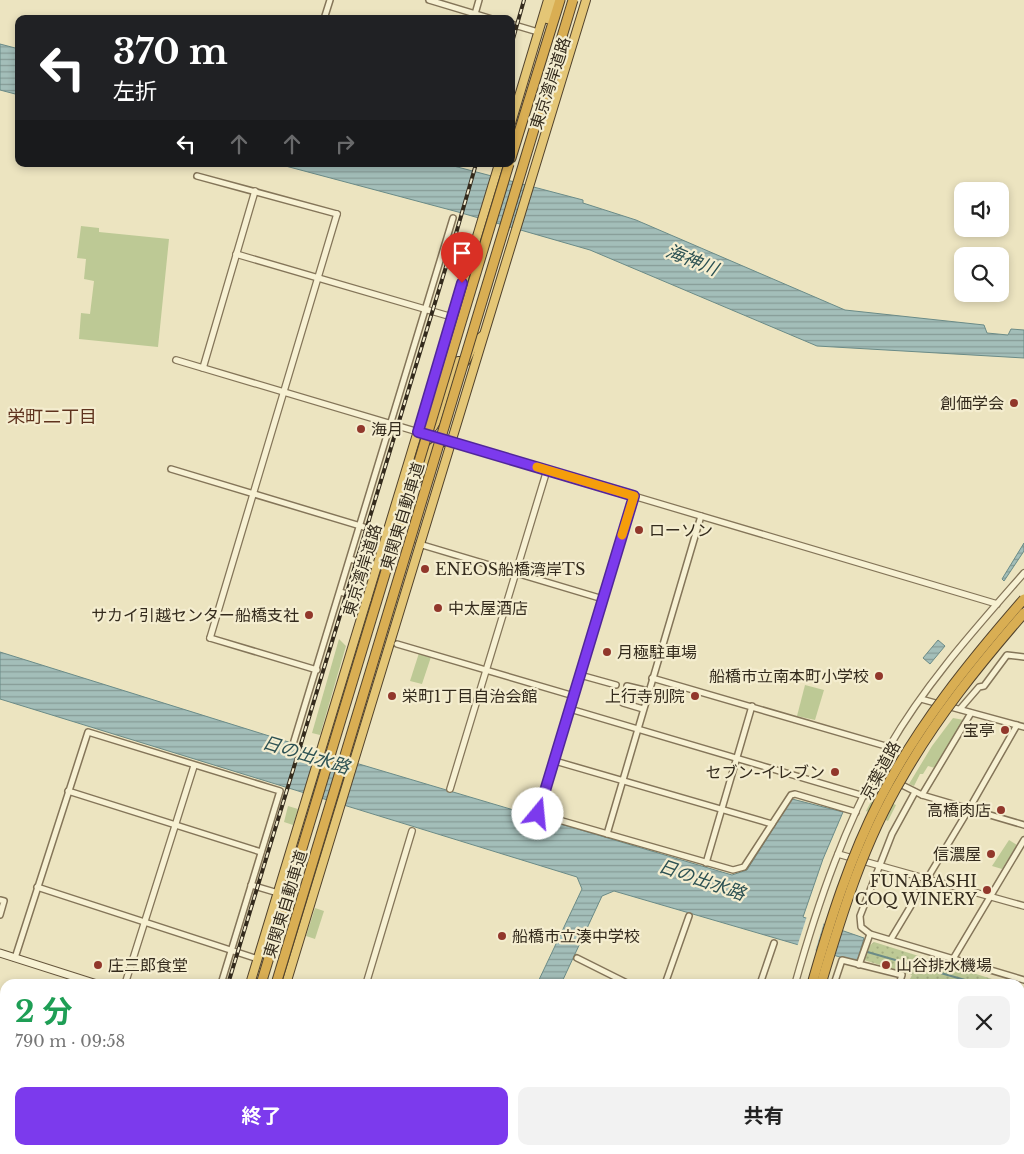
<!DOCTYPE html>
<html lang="ja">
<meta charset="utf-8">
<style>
body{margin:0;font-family:"Libre Baskerville","Noto Sans JP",serif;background:#f2f2f2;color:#222;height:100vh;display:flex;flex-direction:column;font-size:19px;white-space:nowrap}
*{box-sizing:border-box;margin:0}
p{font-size:16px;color:#767676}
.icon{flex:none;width:28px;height:28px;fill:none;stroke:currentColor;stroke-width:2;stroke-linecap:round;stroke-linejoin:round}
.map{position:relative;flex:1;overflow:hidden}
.panel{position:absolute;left:0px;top:979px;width:1025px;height:176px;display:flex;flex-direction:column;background:#fff;border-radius:15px 15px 0 0;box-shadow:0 2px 8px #0003}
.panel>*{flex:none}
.hud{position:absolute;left:15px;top:15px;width:500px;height:152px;border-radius:10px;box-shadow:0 2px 8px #0003;background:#202124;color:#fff;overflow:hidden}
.buttons{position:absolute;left:954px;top:182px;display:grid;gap:10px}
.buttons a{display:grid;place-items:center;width:55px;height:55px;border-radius:10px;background:#fff;box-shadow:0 2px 8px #0003;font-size:25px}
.pin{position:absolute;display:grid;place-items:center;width:42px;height:42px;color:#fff;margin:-51px -21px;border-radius:50% 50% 50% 0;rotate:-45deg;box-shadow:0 0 5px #0007}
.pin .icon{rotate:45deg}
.me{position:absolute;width:55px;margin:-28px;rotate:17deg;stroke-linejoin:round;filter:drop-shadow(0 0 4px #0008)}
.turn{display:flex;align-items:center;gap:18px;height:105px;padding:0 15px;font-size:22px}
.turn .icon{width:65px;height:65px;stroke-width:2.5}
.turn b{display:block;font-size:35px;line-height:42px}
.lanes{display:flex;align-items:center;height:48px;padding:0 15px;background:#0003;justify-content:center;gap:25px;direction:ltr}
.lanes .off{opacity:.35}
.round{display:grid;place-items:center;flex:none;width:52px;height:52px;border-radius:10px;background:#f2f2f2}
.head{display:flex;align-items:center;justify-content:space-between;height:85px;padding:0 15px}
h1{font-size:30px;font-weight:700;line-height:38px;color:#1e9e55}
.button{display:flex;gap:10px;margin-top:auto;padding:10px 15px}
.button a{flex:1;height:58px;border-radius:10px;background:#7c3aed;color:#fff;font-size:20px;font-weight:700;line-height:58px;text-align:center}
.button a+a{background:#f2f2f2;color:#222}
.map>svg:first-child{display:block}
</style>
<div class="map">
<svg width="1024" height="1154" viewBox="0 0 1024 1154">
<defs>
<pattern id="grass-dots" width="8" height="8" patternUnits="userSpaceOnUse" patternTransform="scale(1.25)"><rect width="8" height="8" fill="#bdc995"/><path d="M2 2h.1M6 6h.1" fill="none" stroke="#a3ad80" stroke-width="1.8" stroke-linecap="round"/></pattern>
<pattern id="water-rules" width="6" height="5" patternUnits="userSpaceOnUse" patternTransform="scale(1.25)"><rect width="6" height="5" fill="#a3beb9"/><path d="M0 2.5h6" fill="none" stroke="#869b96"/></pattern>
</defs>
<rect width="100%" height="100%" fill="#ece4c0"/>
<polygon fill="url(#grass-dots)" points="874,942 1008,984 924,984 909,981 912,975 864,960 868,947"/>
<g fill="#bdc995">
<polygon points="81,226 99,228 99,232 169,239 158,347 79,339 81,313 90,314 94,281 84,279 86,259 77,258"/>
<polygon points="339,639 346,646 320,735 312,733"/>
<polygon points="419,653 431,657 422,684 410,681"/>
<polygon points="805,685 824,690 815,720 797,716"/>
<polygon points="953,718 964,720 935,768 928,766 923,774 920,774 914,786 909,784 932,746"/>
<polygon points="874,796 896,805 888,821 866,811"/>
<polygon points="288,806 298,809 293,825 284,822"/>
<polygon points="1009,840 1017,845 1002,869 992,866"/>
<polygon points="315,908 324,911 315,939 306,936"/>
</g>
<g fill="url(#water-rules)" stroke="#6b8b87">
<polygon points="0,44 19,49 19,95 0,90"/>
<polygon points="278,164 446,164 583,200 583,203 636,220 845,310 984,325 987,333 1008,335 1011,329 1024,330 1024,358 817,346 590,250 458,212"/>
<polygon points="1024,543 1024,551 1004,581 1002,579"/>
<polygon points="938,640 945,646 930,664 923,658"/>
<polygon points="0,652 359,764 732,875 747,870 792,799 843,812 823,859 803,917 864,938 857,962 614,891 602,896 561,984 537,984 582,889 577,877 0,699"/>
</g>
<polygon fill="#ece4c0" points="807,916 824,922 815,952 797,947"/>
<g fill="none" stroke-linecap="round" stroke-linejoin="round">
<g stroke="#6b8b87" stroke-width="2">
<polyline points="864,951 979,984"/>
<polyline points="1020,996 1024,997"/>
</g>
<g stroke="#847559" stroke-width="8">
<g id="minor">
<polyline points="429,0 492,19"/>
<polyline points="475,14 479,0"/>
<polyline points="324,19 330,0"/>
<polyline points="511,24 538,32"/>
<polyline points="197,176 337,214"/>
<polyline points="171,469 387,534"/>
<polyline points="634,496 538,814 733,870 744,867 791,795 795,794 856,812"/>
<polyline points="419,544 603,599"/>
<polyline points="350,559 377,567"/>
<polyline points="340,592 368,600"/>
<polyline points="210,638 317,670"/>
<polyline points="397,644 574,696"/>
<polyline points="580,675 616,685"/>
<polyline points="652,678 889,747"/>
<polyline points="627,686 648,691"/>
<polyline points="921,699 939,704"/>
<polyline points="623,703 643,709"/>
<polyline points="947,706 1024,727"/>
<polyline points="570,709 864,796"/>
<polyline points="960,709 979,687 984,686 1007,655 1024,657"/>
<polyline points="294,741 453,218"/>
<polyline points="555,761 772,824"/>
<polyline points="876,772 922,795 1024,825"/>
<polyline points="68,791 261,852"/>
<polyline points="915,792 892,834 860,916 861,927 870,934 1024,980"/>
<polyline points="922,795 971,713"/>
<polyline points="607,834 701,516"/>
<polyline points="706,863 752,706"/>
<polyline points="251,885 278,893"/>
<polyline points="37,887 258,959"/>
<polyline points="0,900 4,901 0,915"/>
<polyline points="891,939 969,809 1017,725"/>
<polyline points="15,958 88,732 280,791 221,984"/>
<polyline points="577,958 629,984"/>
<polyline points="953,959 1024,840"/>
<polyline points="859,965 870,934"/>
<polyline points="665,984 689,916"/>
<polyline points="760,984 774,943"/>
<polyline points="834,984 842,960 902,975 899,984"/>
<polyline points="706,1150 715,1154"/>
<polyline points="961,1150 970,1154"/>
<polyline points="169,1154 170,1150"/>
<polyline points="484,1154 486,1150"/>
<polyline points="601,1154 602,1150"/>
<polyline points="783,1154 784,1150"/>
<polyline points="840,1154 841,1150"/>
</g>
</g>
<g stroke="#847559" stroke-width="8">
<g id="tertiary">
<polyline points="236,254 452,317"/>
<polyline points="176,360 997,604"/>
<polyline points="203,368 255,191"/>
<polyline points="210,638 337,214"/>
<polyline points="450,789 547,470"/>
<polyline points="838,854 1024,906"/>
<polyline points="125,984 194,766"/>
<polyline points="366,984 412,831"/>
<path d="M795,984C818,902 846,821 889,747C926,683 976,628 1024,573"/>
<polyline points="474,1154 476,1150"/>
<polyline points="754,1154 755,1150"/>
</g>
</g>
<g stroke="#66563c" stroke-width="9">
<g id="secondary">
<polyline points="0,953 97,984"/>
<polyline points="578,1150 586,1154"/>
</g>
</g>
<g stroke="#52432d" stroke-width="10">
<g id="trunk">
<polyline points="547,19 554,0"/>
<polyline points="511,123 548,0"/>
<polyline points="427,430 433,427 436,422 454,364 458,361 466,361 475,342 482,336"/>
<path d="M410,482L423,476C427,463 427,444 444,442"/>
<polyline points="250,984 499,164"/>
<polyline points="286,984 586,0"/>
<polyline points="199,1154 200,1150"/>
<polyline points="233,1154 234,1150"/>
</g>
</g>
<g stroke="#52432d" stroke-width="11">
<g id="motorway">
<polyline points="511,158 560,0"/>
<polyline points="209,1154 211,1150"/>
<polyline points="225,1154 226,1150"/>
<polyline points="764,1154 765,1150"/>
<polyline points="774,1154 775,1150"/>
</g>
</g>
<use href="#minor" stroke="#f7f1d3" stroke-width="5"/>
<use href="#tertiary" stroke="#f7f1d3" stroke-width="5.5"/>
<use href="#secondary" stroke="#f7f1d3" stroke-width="7"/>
<use href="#trunk" stroke="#e4c676" stroke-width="8"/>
<use href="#motorway" stroke="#d9ae53" stroke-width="9"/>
<g stroke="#342b1d" stroke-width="4">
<g id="rail">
<polyline points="511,46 524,0"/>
<polyline points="228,984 455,237 476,164"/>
<polyline points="174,1154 176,1150"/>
</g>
</g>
<use href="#rail" stroke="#f4edcf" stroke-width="2" stroke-dasharray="5.5" stroke-linecap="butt"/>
<g stroke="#52432d" stroke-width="11" stroke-linecap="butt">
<g id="motorway-bridge">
<polyline points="261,984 509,164"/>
<polyline points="276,984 573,0"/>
<path d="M812,984C830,921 850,857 880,799C918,725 970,661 1024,599"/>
<path d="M821,984C842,913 864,842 902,778C936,718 979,665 1024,613"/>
</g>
</g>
<use href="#motorway-bridge" stroke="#d9ae53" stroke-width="9"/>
</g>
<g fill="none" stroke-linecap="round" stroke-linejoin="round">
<g stroke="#51269a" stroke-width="12">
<polyline id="route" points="462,283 418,432 634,496 538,814"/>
</g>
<use href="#route" stroke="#7c3aed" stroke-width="9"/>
<polyline stroke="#f59e0b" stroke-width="9" points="537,467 634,496 622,535"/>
</g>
<g fill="#91372b" stroke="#f4edcf" stroke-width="2">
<circle cx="1014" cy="403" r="5"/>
<circle cx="361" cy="429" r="5"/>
<circle cx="639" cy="530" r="5"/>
<circle cx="425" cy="569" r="5"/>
<circle cx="438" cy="608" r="5"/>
<circle cx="309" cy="615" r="5"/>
<circle cx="607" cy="652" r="5"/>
<circle cx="879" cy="676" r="5"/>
<circle cx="392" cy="696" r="5"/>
<circle cx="695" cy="696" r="5"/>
<circle cx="1005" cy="730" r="5"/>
<circle cx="835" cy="772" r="5"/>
<circle cx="1001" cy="810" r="5"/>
<circle cx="991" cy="854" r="5"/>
<circle cx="987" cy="890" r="5"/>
<circle cx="502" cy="936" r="5"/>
<circle cx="98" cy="965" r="5"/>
<circle cx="886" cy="965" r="5"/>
</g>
<g text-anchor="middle" stroke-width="4.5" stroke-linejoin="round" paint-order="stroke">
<g font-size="16" fill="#342b1d" stroke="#f4edcf">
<text transform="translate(550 83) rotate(-72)" y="6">東京湾岸道路</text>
<text transform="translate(402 516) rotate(-73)" y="6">東関東自動車道</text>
<text transform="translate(362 570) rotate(-73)" y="6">東京湾岸道路</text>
<text transform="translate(880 770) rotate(-61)" y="6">京葉道路</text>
<text transform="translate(285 904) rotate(-73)" y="6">東関東自動車道</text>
</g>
<g font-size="16" fill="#342b1d" stroke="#f4edcf" text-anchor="end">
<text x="1004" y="409">創価学会</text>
<text x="371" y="435" text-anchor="start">海月</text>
<text x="649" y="536" text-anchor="start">ローソン</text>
<text x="435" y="575" text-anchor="start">ENEOS船橋湾岸TS</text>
<text x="448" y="614" text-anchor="start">中太屋酒店</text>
<text x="299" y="621">サカイ引越センター船橋支社</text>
<text x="617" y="658" text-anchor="start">月極駐車場</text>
<text x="869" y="682">船橋市立南本町小学校</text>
<text x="402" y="702" text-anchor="start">栄町1丁目自治会館</text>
<text x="685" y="702">上行寺別院</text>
<text x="995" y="736">宝亭</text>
<text x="825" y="778">セブン-イレブン</text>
<text x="991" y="816">高橋肉店</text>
<text x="981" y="860">信濃屋</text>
<text x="977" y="887">FUNABASHI<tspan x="977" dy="18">COQ WINERY</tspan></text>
<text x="512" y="942" text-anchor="start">船橋市立湊中学校</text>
<text x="108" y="971" text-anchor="start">庄三郎食堂</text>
<text x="896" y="971" text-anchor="start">山谷排水機場</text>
</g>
<g font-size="18" font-style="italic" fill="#2c5153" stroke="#f4edcf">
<text transform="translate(692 260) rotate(22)" y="6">海神川</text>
<text transform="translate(306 755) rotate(17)" y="6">日の出水路</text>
<text transform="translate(702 880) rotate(19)" y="6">日の出水路</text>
</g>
<g font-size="18" fill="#5f331e" stroke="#f4edcf">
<text x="52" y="423">栄町二丁目</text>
</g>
</g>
</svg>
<div class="buttons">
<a><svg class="icon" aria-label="sound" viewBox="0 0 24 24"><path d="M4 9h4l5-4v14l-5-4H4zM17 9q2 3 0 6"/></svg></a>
<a><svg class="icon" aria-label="search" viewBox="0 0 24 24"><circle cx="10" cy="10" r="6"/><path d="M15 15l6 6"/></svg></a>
</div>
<div class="pin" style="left:462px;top:283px;background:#d93025"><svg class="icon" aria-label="arrive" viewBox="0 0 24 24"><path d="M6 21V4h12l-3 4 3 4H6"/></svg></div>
<svg class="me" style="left:538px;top:814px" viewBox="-20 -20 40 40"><circle r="19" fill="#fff"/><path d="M0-13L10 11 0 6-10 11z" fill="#7c3aed"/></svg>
<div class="hud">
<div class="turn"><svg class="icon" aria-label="left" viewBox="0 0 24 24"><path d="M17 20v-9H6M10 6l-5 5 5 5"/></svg><div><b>370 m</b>左折</div></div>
<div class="lanes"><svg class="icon" aria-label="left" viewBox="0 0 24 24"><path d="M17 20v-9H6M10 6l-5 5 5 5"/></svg><svg class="icon off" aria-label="ahead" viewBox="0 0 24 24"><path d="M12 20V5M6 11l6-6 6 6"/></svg><svg class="icon off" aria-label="ahead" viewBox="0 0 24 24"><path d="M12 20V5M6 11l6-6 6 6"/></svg><svg class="icon off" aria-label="right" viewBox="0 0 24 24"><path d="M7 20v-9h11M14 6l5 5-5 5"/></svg></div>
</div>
<section class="panel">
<div class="head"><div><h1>2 分</h1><p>790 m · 09:58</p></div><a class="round"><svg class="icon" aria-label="close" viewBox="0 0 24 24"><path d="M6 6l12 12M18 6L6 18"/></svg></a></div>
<div class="button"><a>終了</a><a>共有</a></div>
</section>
</div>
